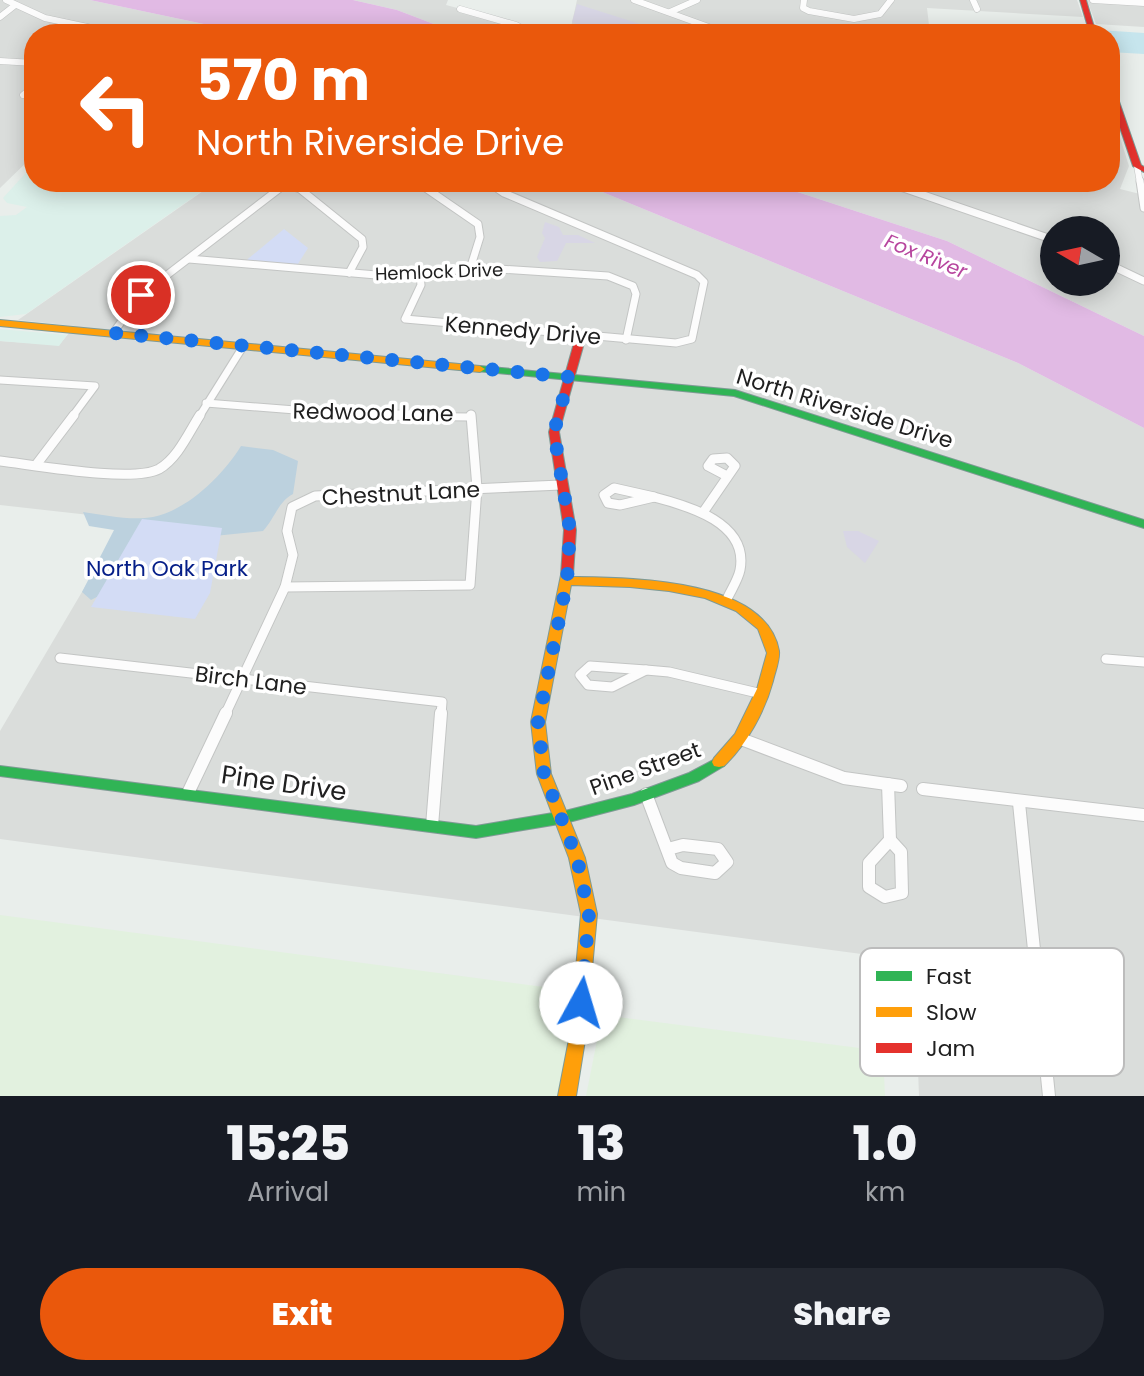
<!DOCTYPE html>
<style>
body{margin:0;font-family:Poppins,sans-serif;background:#242831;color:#f1f3f6;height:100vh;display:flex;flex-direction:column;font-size:30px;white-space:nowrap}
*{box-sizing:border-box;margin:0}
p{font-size:26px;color:#9ea1a6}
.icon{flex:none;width:44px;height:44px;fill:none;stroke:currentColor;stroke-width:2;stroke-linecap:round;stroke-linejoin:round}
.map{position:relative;height:1096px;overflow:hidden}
.sheet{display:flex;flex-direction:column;background:#171b24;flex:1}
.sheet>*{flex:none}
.hud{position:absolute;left:24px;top:24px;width:1096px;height:168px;border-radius:32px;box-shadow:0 4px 20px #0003;background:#ea580c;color:#fff;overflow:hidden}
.needle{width:52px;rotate:279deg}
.fabs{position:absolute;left:1040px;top:216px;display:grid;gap:16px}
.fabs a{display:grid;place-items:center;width:80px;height:80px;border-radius:50%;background:#171b24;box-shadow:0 4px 20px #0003;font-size:40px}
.pin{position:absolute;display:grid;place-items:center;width:68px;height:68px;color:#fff;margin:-34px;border:4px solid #fff;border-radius:50%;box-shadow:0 2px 8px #0007}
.me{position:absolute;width:88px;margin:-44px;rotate:6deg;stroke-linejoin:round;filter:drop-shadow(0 0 6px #0008)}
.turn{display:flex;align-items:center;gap:28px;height:168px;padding:0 40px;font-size:36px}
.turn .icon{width:104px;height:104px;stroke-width:2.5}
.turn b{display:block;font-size:56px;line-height:68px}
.eta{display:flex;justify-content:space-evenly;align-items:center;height:136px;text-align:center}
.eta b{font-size:48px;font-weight:800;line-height:56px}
.primary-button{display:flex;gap:16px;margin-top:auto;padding:16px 40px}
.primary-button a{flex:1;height:92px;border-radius:48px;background:#ea580c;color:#fff;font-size:32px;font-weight:800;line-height:92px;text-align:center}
.primary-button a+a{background:#242831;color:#f1f3f6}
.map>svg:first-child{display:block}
</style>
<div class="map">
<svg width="1144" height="1096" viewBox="0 0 1144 1096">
<rect width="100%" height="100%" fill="#e9eeeb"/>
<g fill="#dadddb" fill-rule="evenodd">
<polygon points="0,0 90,0 251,34 34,34 34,155 0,188"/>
<polygon points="353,0 448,0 446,5 525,26 570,32 577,0 1077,0 1083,17 927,8 930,34 460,34 397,10"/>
<polygon points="1087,0 1144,0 1144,27 1096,24"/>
<path d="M1110,106L1129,166L1120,189L1144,195V336L947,241L767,182H1110ZM1054,230H1106V282H1054Z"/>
<polygon points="216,182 578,182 1018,363 1144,428 1144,1096 919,1096 914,961 0,839 0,731 125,519 0,505 0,341 59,345 75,326 18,320"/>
</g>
<g fill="#e2f1df">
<polygon points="0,915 582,992 561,1096 0,1096"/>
<polygon points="602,1015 883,1051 885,1096 586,1096"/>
</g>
<g fill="#dcf0ea">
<polygon points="34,164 34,182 215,182 26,314 0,317 0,216 16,215 27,207 7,203 3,198"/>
<polygon points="0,329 67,335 59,346 0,341"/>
</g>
<polygon fill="#c6e5ed" points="1099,30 1144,33 1144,54 1110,52 1110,34 1100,34"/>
<path fill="#bcd1de" d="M241,446L273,450L298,461L293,494C278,502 275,518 263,531L214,536L91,600L82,592L114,530L89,526L83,512C105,515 131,521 153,517C188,510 223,475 241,446Z"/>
<g fill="#d8d6e5">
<polygon points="577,4 662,31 666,34 596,34 572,22"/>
<polygon points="545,222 559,227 563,235 578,235 595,243 566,243 557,261 540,262 537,257 545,238 542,233"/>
<polygon points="843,531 858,531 879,541 865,563 847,547"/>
</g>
<g fill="#d3dcf5">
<polygon points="284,229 308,248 296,267 243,263"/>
<polygon points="142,519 222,528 210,593 195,619 91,607"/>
</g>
<g fill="#e1bae4">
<polygon points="90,0 353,0 397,10 460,34 251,34"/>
<polygon points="578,182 767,182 947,241 1144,336 1144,428 1018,363"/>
</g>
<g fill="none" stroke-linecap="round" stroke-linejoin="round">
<g stroke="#c3c5c4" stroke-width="7">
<g id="street-far3">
<polyline points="6,0 45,18 120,34"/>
<polyline points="634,0 728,34"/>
<polyline points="804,0 803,8 809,11 854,19 880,14 891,0"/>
<polyline points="973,0 977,9"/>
<polyline points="1093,0 1144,3"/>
<polyline points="460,9 516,25 533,34"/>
<polyline points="670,12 697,0"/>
<polyline points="0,17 14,6"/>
<polyline points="0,61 34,63"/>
<polyline points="23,95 34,86"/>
<polyline points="1137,166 1140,183"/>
<polyline points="886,182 890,183"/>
</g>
</g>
<g stroke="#c3c5c4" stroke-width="9">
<g id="street-far2">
<polyline points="1140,181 1144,208"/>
<polyline points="417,182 478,224 480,237 470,269"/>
<polyline points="886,182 1054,240"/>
<polyline points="286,184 300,189 362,239 363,247 349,273"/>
<polyline points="189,259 388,276 483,268 608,276 633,286 636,294 626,340"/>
<polyline points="1106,263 1144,281"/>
<polyline points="420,276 421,285 405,319 676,343 692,339 704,282 697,275 504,193 488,182"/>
<polyline points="113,333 141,295 288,182"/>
<polyline points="0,380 95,386 72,417"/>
<polyline points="206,403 372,416 471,417"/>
<polyline points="199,417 244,345"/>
</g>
</g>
<g stroke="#c3c5c4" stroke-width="11">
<g id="street-far1">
<polyline points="354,415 442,415"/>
<path d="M0,461C34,465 133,483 159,469C178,458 189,432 200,415"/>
<polyline points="36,465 74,415"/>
<polygon points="614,488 654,497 620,505 608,503 604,495"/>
<path d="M654,497C689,506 749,523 740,570C738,580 731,590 727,599"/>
<polyline points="704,511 735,466 727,458 713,459 708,466 727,476"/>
<polyline points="285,587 470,585 477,488 471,415"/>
<polyline points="60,658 442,702 441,715"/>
<polyline points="1106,659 1144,662"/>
<polygon points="590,666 646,670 612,687 588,685 580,675"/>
<polyline points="646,670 669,672 762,694"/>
<polyline points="225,715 285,587 293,555 287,531 292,507 315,496 561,485"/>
</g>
</g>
<g stroke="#c3c5c4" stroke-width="14">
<g id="street">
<polyline points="741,739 844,778 901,786"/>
<polyline points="888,784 890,840"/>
<polyline points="923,789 1144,815"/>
<polyline points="188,793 226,713"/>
<polyline points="646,794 672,863 681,868 715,873 727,862 718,849 683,845 668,849"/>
<polyline points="1019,803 1049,1096"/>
<polyline points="432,826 441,713"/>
<polygon points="890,840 901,852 902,893 885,897 869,887 869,863"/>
</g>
</g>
<g stroke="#7f9a95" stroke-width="2">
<g id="fast">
<polygon points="480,366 735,390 1144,520 1144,528 734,396 476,371 476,367"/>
<polygon points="719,757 724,758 726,762 724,766 699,781 634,805 565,823 476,838 0,776 0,766 476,826 565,811 632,794 689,773"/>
</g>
</g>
<g stroke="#7f9a95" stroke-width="2">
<g id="slow">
<polygon points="0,320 480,366 485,369 480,372 0,326"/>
<path d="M567,571L571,572L573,577C630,578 766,578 779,651C780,660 775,672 773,681C765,711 747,744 724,766L719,767L714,766L712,762L714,758L735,734L757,689L767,653L758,629L736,611L705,598L669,591L630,587L571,585L545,722L551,774L585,858L597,914L586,1034L576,1096H558L570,1034L581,914L569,858L537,774L531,722L561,575Z"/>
</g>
</g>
<g stroke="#7f9a95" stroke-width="2">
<g id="jam">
<polygon points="1080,0 1086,0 1096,34 1090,34"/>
<polygon points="1110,85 1114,87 1141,165 1144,167 1144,172 1133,166 1110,98"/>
<polygon points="581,333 586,336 559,432 576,530 573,575 567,579 561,575 564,530 549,432 576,336"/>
</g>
</g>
<use href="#street-far3" stroke="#fcfcfc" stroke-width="6"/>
<use href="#street-far2" stroke="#fcfcfc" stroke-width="7"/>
<use href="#street-far1" stroke="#fcfcfc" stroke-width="9"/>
<use href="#street" stroke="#fcfcfc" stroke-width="12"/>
<use href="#fast" fill="#30b455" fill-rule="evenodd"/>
<use href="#slow" fill="#ff9f0a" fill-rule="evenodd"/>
<use href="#jam" fill="#e5322d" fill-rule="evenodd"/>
</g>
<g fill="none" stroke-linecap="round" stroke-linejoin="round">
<polyline stroke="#1a73e8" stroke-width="14" stroke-dasharray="0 25.2" points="141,295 113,333 569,377 554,432 570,530 567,581 538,722 544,774 577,858 589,914 581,1003"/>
</g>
<g text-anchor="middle" stroke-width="7" stroke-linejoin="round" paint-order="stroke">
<g font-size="18" fill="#202020" stroke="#fff">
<text transform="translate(439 272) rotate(-2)" y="6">Hemlock Drive</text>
</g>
<g font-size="20" font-style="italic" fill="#b7459e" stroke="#fff">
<text transform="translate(926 256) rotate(22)" y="7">Fox River</text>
</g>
<g font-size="22" fill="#202020" stroke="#fff">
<text transform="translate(523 330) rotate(5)" y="8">Kennedy Drive</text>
<text transform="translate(845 408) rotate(17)" y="8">North Riverside Drive</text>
<text transform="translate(373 412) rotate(1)" y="8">Redwood Lane</text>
<text transform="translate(401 493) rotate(-3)" y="8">Chestnut Lane</text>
<text transform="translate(251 680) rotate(7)" y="8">Birch Lane</text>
<text transform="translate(645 768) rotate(-20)" y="8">Pine Street</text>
</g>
<g font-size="22" fill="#051e88" stroke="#fff">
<text x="167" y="576">North Oak Park</text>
</g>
<g font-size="26" fill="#202020" stroke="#fff">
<text transform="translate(284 783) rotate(8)" y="9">Pine Drive</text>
</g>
</g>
<rect x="860" y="948" width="264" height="128" rx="12" fill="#fff" stroke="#bcbcbc" stroke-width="2"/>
<rect x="876" y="971" width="36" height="10" fill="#30b455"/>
<rect x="876" y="1007" width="36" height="10" fill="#ff9f0a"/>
<rect x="876" y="1043" width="36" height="10" fill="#e5322d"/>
<g font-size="22" fill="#202020">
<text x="926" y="984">Fast</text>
<text x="926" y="1020">Slow</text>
<text x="926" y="1056">Jam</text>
</g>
</svg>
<div class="fabs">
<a><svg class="needle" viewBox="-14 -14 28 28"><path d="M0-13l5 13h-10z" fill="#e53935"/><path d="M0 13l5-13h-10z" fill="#9ea1a6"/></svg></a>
</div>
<div class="pin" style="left:141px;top:295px;background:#d93025"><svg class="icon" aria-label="arrive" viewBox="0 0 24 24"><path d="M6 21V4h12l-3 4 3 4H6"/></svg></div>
<svg class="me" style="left:581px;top:1003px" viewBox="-20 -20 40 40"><circle r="19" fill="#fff"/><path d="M0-13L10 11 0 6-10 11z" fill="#1a73e8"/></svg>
<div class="hud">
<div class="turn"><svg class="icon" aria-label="left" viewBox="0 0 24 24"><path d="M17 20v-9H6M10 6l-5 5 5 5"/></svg><div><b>570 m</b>North Riverside Drive</div></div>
</div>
</div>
<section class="sheet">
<div class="eta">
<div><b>15:25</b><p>Arrival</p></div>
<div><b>13</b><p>min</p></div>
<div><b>1.0</b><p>km</p></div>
</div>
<div class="primary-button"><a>Exit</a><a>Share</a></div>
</section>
